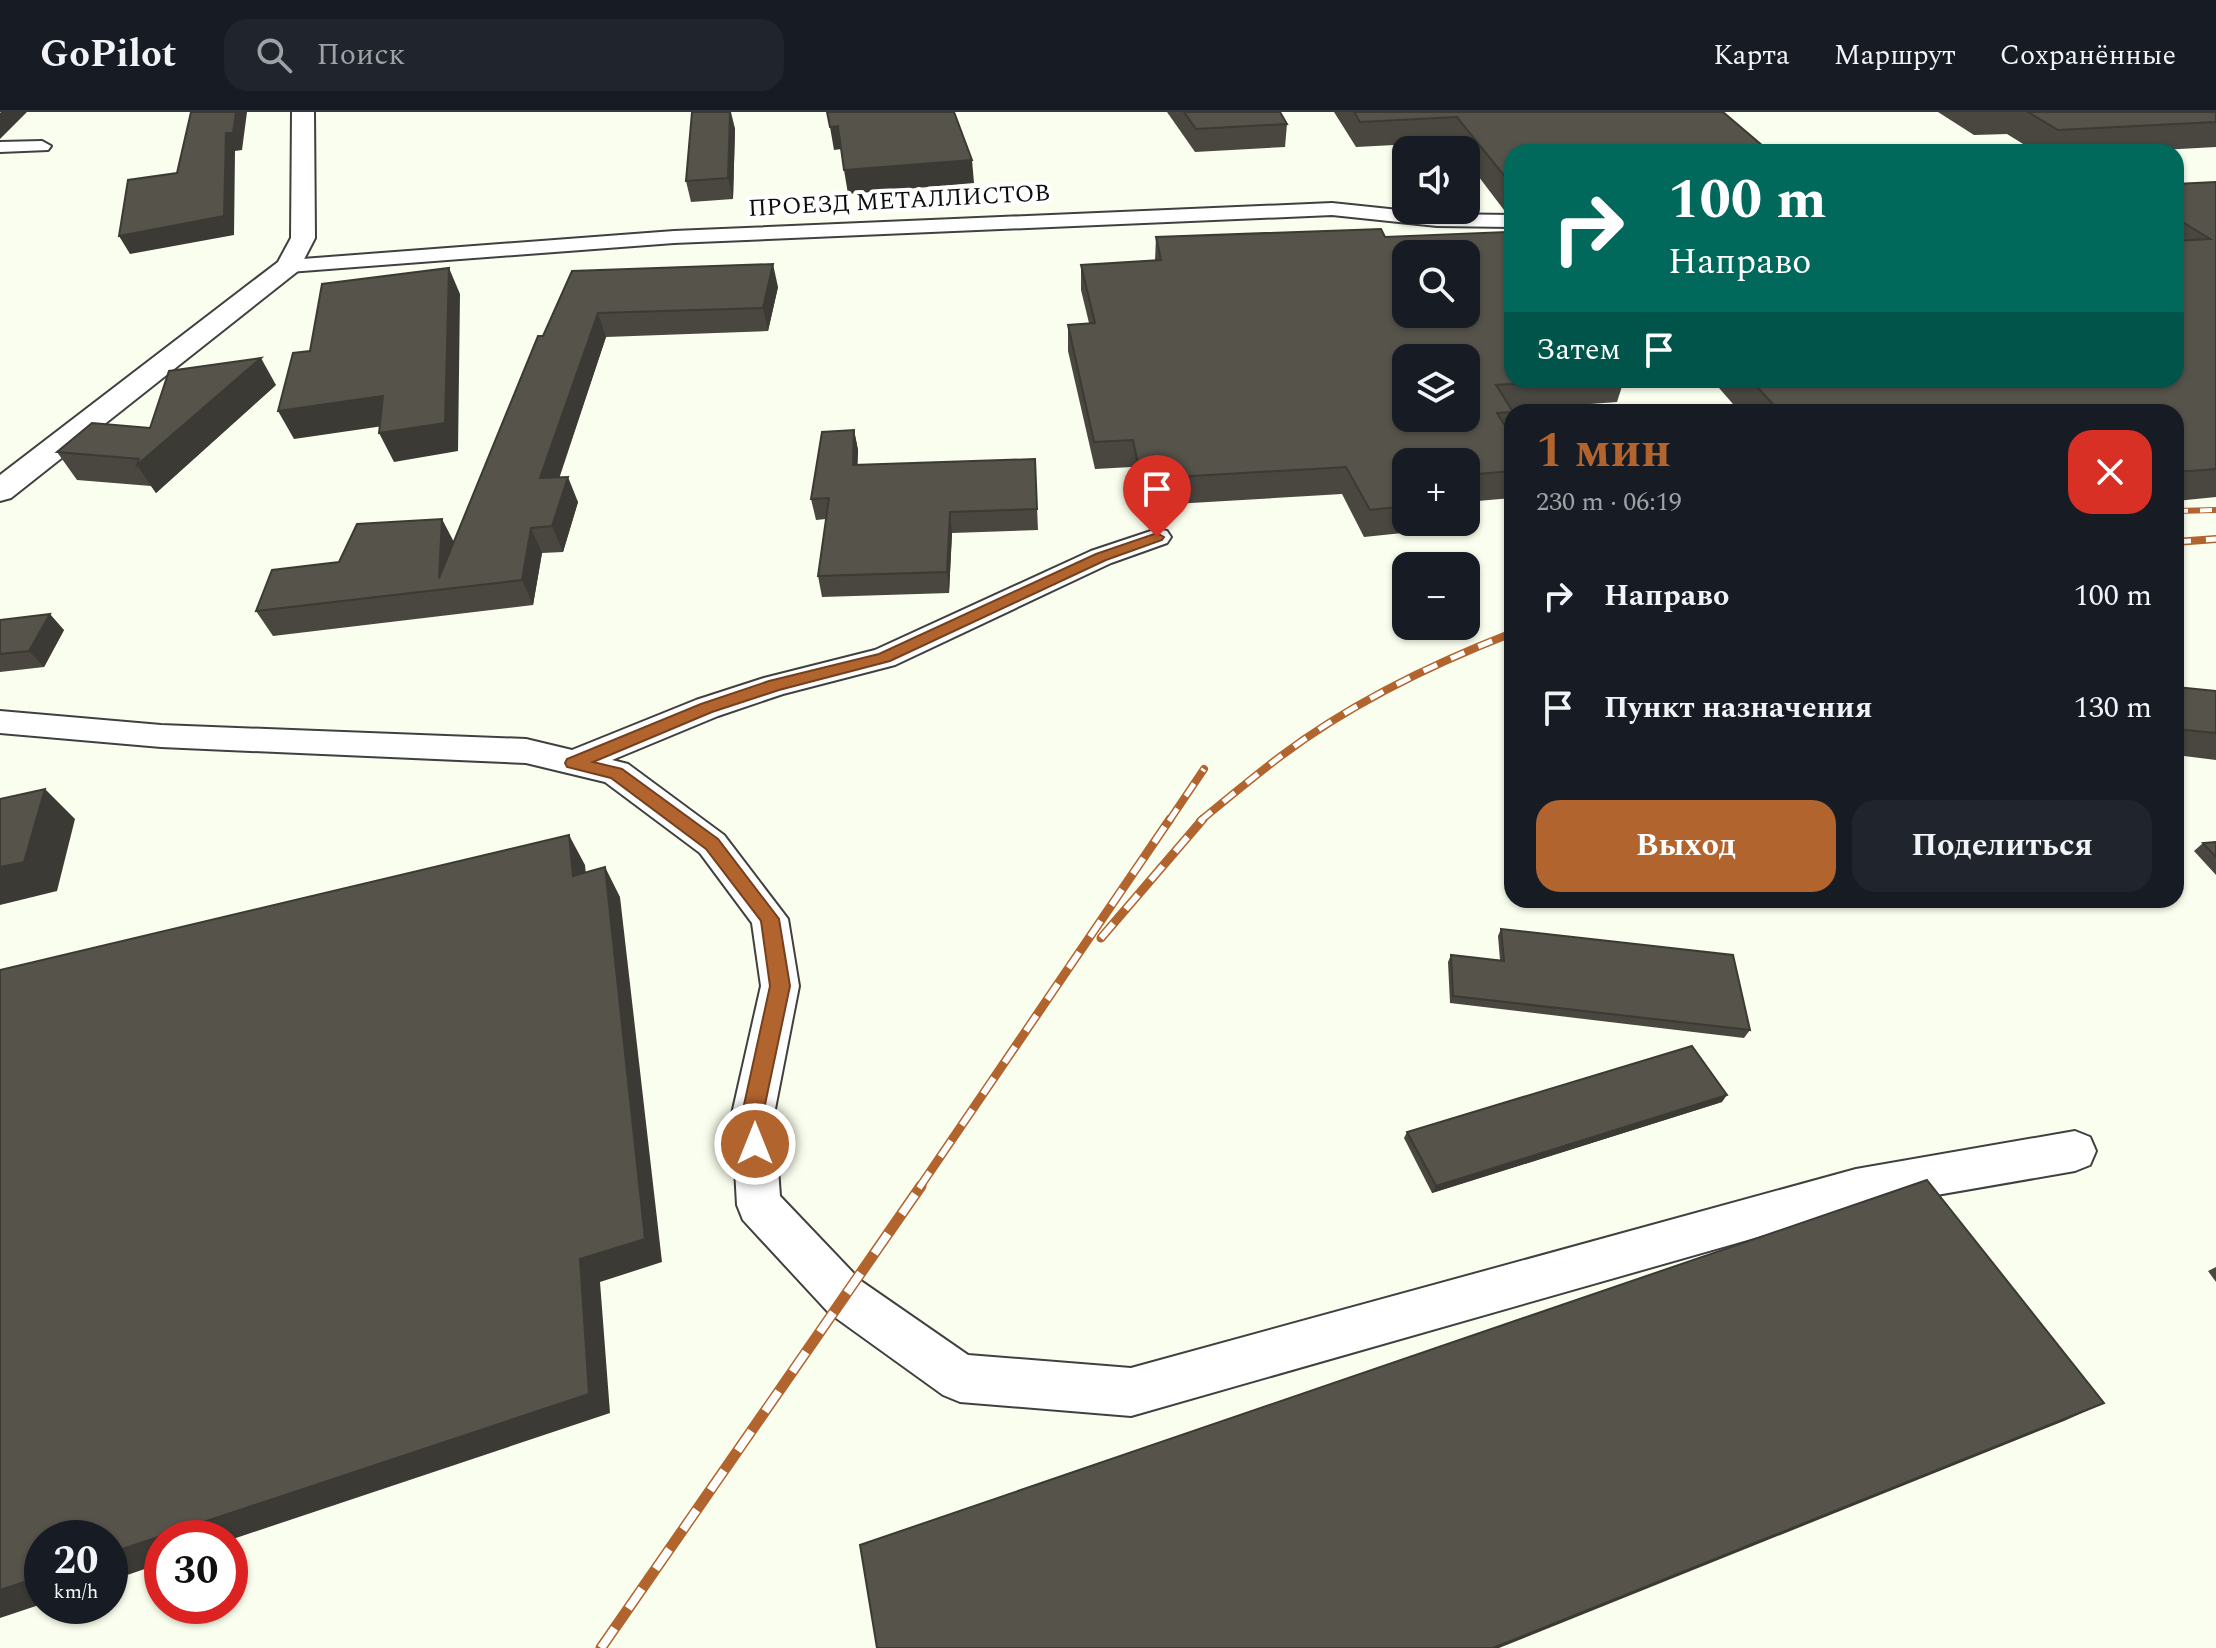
<!DOCTYPE html>
<html lang="ru">
<meta charset="utf-8">
<style>
body{margin:0;font-family:Spectral,serif;background:#20242c;color:#f1f3f6;height:100vh;display:flex;flex-direction:column;font-size:30px;white-space:nowrap}
*{box-sizing:border-box;margin:0}
p{font-size:26px;color:#9ea1a6}
.icon{flex:none;width:44px;height:44px;fill:none;stroke:currentColor;stroke-width:2;stroke-linecap:round;stroke-linejoin:round}
.map{position:relative;flex:1;overflow:hidden}
.sheet{position:absolute;left:1504px;top:292px;width:680px;height:504px;display:flex;flex-direction:column;background:#171b24;border-radius:24px;box-shadow:0 2px 6px #0004}
.sheet>*{flex:none}
.guide{position:absolute;left:1504px;top:32px;width:680px;height:244px;border-radius:24px;box-shadow:0 2px 6px #0004;background:#00695c;color:#fff;overflow:hidden}
.fabs{position:absolute;left:1392px;top:24px;display:grid;gap:16px}
.fabs a{display:grid;place-items:center;width:88px;height:88px;border-radius:16px;background:#171b24;box-shadow:0 2px 6px #0004;font-size:40px}
.speed{position:absolute;left:24px;top:1408px;display:flex;gap:16px;font-size:40px;font-weight:700;text-align:center}
.speed>*{display:grid;place-content:center;width:104px;height:104px;border-radius:50%;background:#171b24;box-shadow:0 2px 6px #0004;line-height:1}
.speed small{font-size:20px;font-weight:400}
.speed .limit{border:12px solid #d22;background:#fff;color:#111}
.pin{position:absolute;display:grid;place-items:center;width:68px;height:68px;color:#fff;margin:-82px -34px;border-radius:50% 50% 50% 0;rotate:-45deg;box-shadow:0 0 8px #0007}
.pin .icon{rotate:45deg}
.me{position:absolute;width:88px;margin:-44px;rotate:0deg;stroke-linejoin:round;filter:drop-shadow(0 0 6px #0008)}
.turn{display:flex;align-items:center;gap:28px;height:168px;padding:0 32px;font-size:36px}
.turn .icon{width:104px;height:104px;stroke-width:2.5}
.turn b{display:block;font-size:56px;line-height:68px}
.then{display:flex;align-items:center;height:76px;padding:0 32px;background:#0003;gap:16px;font-size:30px}
.round{display:grid;place-items:center;flex:none;width:84px;height:84px;border-radius:24px;background:#20242c}
.summary{display:flex;align-items:center;justify-content:space-between;height:136px;padding:0 32px}
h1{font-size:48px;font-weight:700;line-height:60px;color:#b2642f}
.button{display:flex;gap:16px;margin-top:auto;padding:16px 32px}
.button a{flex:1;height:92px;border-radius:24px;background:#b2642f;color:#fff;font-size:32px;font-weight:700;line-height:92px;text-align:center}
.button a+a{background:#20242c;color:#f1f3f6}
ul{padding:0;list-style:none}
li{display:flex;align-items:center;gap:24px;height:112px;padding:0 32px}
li div{flex:1}
li b{display:block;font-size:30px}
li em{font-style:normal}
header{display:flex;align-items:center;gap:48px;box-sizing:border-box;height:112px;padding:0 40px;background:#171b24;border-bottom:2px solid #363941}
header strong{font-size:38px}
nav{display:flex;gap:44px;margin-inline-start:auto;font-size:28px}
.search{width:560px;height:72px;background:#20242c;display:flex;align-items:center;gap:20px;box-sizing:border-box;padding:0 28px;border-radius:24px;color:#9ea1a6;font-size:30px}
.map>svg:first-child{display:block}
</style>
<header>
<strong>GoPilot</strong>
<div class="search"><svg class="icon" aria-label="search" viewBox="0 0 24 24"><circle cx="10" cy="10" r="6"/><path d="M15 15l6 6"/></svg>Поиск</div>
<nav><a>Карта</a><a>Маршрут</a><a>Сохранённые</a></nav>
</header>
<div class="map">
<svg width="2216" height="1536" viewBox="0 0 2216 1536">
<rect width="100%" height="100%" fill="#fafeee"/>
<g fill="none" stroke-linecap="round" stroke-linejoin="round">
<g stroke="#404040" stroke-width="4">
<g id="minor">
<polygon points="42,29 51,34 48,38 0,40 0,30"/>
<polygon points="1332,91 1437,102 1512,103 1512,115 1437,114 1332,103 674,131 289,160 278,154 289,148 674,119"/>
<polygon points="1157,417 1167,419 1171,425 1167,431 1111,451 895,553 783,582 718,604 612,648 628,652 724,723 788,807 799,874 774,1002 780,1084 861,1169 968,1243 1131,1256 1856,1057 2075,1019 2090,1025 2096,1039 2090,1053 2075,1059 1856,1097 1131,1304 960,1290 943,1283 829,1201 743,1108 737,1093 732,1002 761,874 752,811 700,741 605,670 526,651 161,635 0,621 0,599 161,613 526,627 572,638 696,588 764,566 875,538 1091,439"/>
</g>
</g>
<g stroke="#404040" stroke-width="4">
<polygon id="tertiary" points="292,0 314,0 315,126 298,159 11,386 0,389 0,363 278,150 291,126"/>
</g>
<use href="#minor" fill="#fff" fill-rule="evenodd"/>
<use href="#tertiary" fill="#fff" fill-rule="evenodd"/>
<g stroke="#b2642f" stroke-width="6">
<polyline id="rail-far3" points="2176,399 2216,398"/>
</g>
<g stroke="#b2642f" stroke-width="8">
<g id="rail-far2">
<polyline points="2176,430 2216,427"/>
<polyline points="1169,709 1204,657"/>
<path d="M1200,709C1227,687 1253,665 1281,644C1350,592 1432,552 1512,521"/>
</g>
</g>
<g stroke="#b2642f" stroke-width="9">
<g id="rail-far1">
<polyline points="1101,826 1203,707"/>
<polyline points="919,1076 1170,707"/>
</g>
</g>
<g stroke="#b2642f" stroke-width="11">
<polyline id="rail" points="601,1536 921,1074"/>
</g>
<use href="#rail-far3" stroke="#fff" stroke-width="4" stroke-dasharray="12" stroke-linecap="butt"/>
<use href="#rail-far2" stroke="#fff" stroke-width="5" stroke-dasharray="15" stroke-linecap="butt"/>
<use href="#rail-far1" stroke="#fff" stroke-width="6" stroke-dasharray="19" stroke-linecap="butt"/>
<use href="#rail" stroke="#fff" stroke-width="8" stroke-dasharray="24" stroke-linecap="butt"/>
</g>
<g fill="#494740">
<polygon points="692,0 731,0 735,17 733,87 691,90 686,69"/>
<polygon points="1167,0 1280,0 1287,12 1285,35 1195,40"/>
<polygon points="1334,0 1723,0 1512,40 1512,97 1504,98 1466,48 1466,38 1458,38 1452,30 1356,35"/>
<polygon points="1938,0 2216,0 2216,35 2124,40 2036,40 2007,22 1974,23"/>
<polygon points="2216,70 2216,385 2176,389 2176,300 1740,300 1712,268 2176,268 2176,72"/>
<polygon points="1156,125 1385,125 1512,268 1624,268 1617,290 1512,298 1512,304 1508,319 1512,325 1512,386 1466,390 1466,350 1406,350 1406,410 1424,410 1422,419 1364,425 1342,382 1140,394 1132,355 1095,357 1068,239 1068,213 1089,211 1081,178 1081,153 1155,149"/>
<polygon points="572,159 778,175 768,219 606,225 559,365 578,390 563,440 542,441 533,493 273,524 256,499 339,450 454,430"/>
<polygon points="276,273 156,381 151,374 77,368 57,340 150,316"/>
<polygon points="854,318 858,338 857,353 1035,347 1038,418 952,421 949,481 822,485 818,464 826,407 816,408 811,387"/>
<polygon points="0,508 64,518 44,555 0,560"/>
<polygon points="2176,575 2216,579 2216,648 2176,643"/>
<polygon points="2216,730 2216,763 2194,739 2203,731"/>
<polygon points="1501,817 1750,918 1744,926 1450,891 1448,850 1451,843 1500,848 1498,824"/>
<polygon points="1722,990 1432,1081 1404,1026 1407,1020"/>
<polygon points="2216,1155 2216,1170 2208,1159"/>
</g>
<g fill="#3c3a34">
<polygon points="1,0 27,0 0,27 0,1"/>
<polygon points="236,0 247,0 242,38 235,39 234,123 130,142 119,124 226,21"/>
<polygon points="730,0 735,17 733,87 728,66"/>
<polygon points="838,14 842,37 834,38 830,15"/>
<polygon points="972,48 974,71 848,82 844,58"/>
<polygon points="773,152 778,175 768,219 763,196"/>
<polygon points="449,156 460,182 458,339 394,350 379,321"/>
<polygon points="598,201 606,225 551,391 540,366"/>
<polygon points="261,246 276,273 156,381 137,353"/>
<polygon points="383,284 397,312 294,327 278,299"/>
<polygon points="854,318 858,338 857,374 853,353"/>
<polygon points="568,365 578,390 563,440 552,414"/>
<polygon points="950,400 952,421 949,481 947,460"/>
<polygon points="442,407 455,432 439,466"/>
<polygon points="531,416 542,441 533,493 522,468"/>
<polygon points="50,502 64,518 44,555 29,539"/>
<polygon points="45,677 75,707 57,779 0,793 0,755"/>
<polygon points="569,723 585,753 589,793 573,764"/>
<polygon points="605,755 620,785 662,1150 600,1170 610,1301 230,1428 230,1426 162,1426 162,1451 110,1469 110,1441 580,1147"/>
<polygon points="1727,983 1722,990 1432,1081 1436,1074"/>
<polygon points="2104,1291 2064,1309 1499,1536 1493,1536"/>
<polygon points="42,1464 42,1492 0,1506 0,1478"/>
</g>
<g fill="#55534a" stroke="#3c3a34" stroke-width="2" fill-rule="evenodd">
<polygon points="191,0 236,0 233,21 226,21 224,104 119,124 128,68 177,61"/>
<polygon points="692,0 730,0 728,66 686,69"/>
<polygon points="827,0 954,0 972,48 844,58 838,14 830,15"/>
<polygon points="1184,0 1280,0 1287,12 1196,17"/>
<polygon points="1354,0 1723,0 1770,40 1512,40 1512,71 1510,71 1457,5 1360,10"/>
<polygon points="2028,0 2216,0 2216,10 2058,18"/>
<polygon points="2216,70 2216,357 2176,360 2176,300 1780,300 1751,268 2176,268 2176,129 2210,127 2176,106 2176,72"/>
<path d="M1381,117L1385,125L1507,120L1512,126V268H1570L1496,273L1513,300L1497,301L1512,325V359L1466,363V350H1406V394L1370,398L1346,355L1141,367L1133,328L1094,330L1068,213L1095,211L1081,153L1161,148L1156,125ZM1406,142H1466V202H1406ZM1406,246H1466V306H1406Z"/>
<polygon points="773,152 763,196 598,201 540,366 568,365 552,414 531,416 522,468 256,499 272,458 339,450 357,412 442,407 439,466 538,224 543,224 572,159"/>
<polygon points="449,156 445,311 379,321 383,284 278,299 293,241 310,239 322,172"/>
<polygon points="261,246 137,353 139,347 57,340 92,311 150,316 169,259"/>
<polygon points="854,318 853,353 1035,347 1037,397 950,400 947,460 818,464 829,386 811,387 822,320"/>
<polygon points="50,502 29,539 0,542 0,508"/>
<polygon points="2176,575 2216,579 2216,621 2176,617"/>
<polygon points="45,677 24,750 0,755 0,687"/>
<polygon points="569,723 573,764 605,755 645,1127 580,1147 589,1282 110,1441 110,1426 42,1426 42,1464 0,1478 0,858"/>
<polygon points="2216,730 2216,745 2203,731"/>
<polygon points="1501,817 1733,843 1750,918 1453,884 1451,843 1504,849"/>
<polygon points="1692,934 1727,983 1436,1074 1407,1020"/>
<polygon points="1927,1068 2104,1291 1493,1536 877,1536 860,1433"/>
</g>
<polygon fill="#b2642f" stroke="#74411f" stroke-width="2" points="1157,421 1164,425 1162,428 1106,448 890,549 779,578 712,600 593,650 622,657 718,727 779,807 790,874 763,1002 765,1032 762,1039 755,1042 747,1039 742,1002 770,874 761,809 706,737 611,666 567,655 565,651 567,647 701,592 769,569 879,542 1096,442"/>
<g text-anchor="middle" stroke-width="8" stroke-linejoin="round" paint-order="stroke">
<g font-size="24" fill="#0d0d0d" stroke="#fff">
<text transform="translate(899 88) rotate(-3)" y="8">ПРОЕЗД МЕТАЛЛИСТОВ</text>
</g>
</g>
</svg>
<div class="fabs">
<a><svg class="icon" aria-label="sound" viewBox="0 0 24 24"><path d="M4 9h4l5-4v14l-5-4H4zM17 9q2 3 0 6"/></svg></a>
<a><svg class="icon" aria-label="search" viewBox="0 0 24 24"><circle cx="10" cy="10" r="6"/><path d="M15 15l6 6"/></svg></a>
<a><svg class="icon" aria-label="layers" viewBox="0 0 24 24"><path d="M12 4l9 5-9 5-9-5zM3 14l9 5 9-5"/></svg></a>
<a>+</a>
<a>−</a>
</div>
<div class="speed"><div>20<small>km/h</small></div><div class="limit">30</div></div>
<div class="pin" style="left:1157px;top:425px;background:#d93025"><svg class="icon" aria-label="arrive" viewBox="0 0 24 24"><path d="M6 21V4h12l-3 4 3 4H6"/></svg></div>
<svg class="me" style="left:755px;top:1032px" viewBox="-20 -20 40 40"><circle r="17" fill="#b2642f" stroke="#fff" stroke-width="3"/><path d="M0-11L8 9 0 5-8 9z" fill="#fff"/></svg>
<div class="guide">
<div class="turn"><svg class="icon" aria-label="right" viewBox="0 0 24 24"><path d="M7 20v-9h11M14 6l5 5-5 5"/></svg><div><b>100 m</b>Направо</div></div>
<div class="then">Затем<svg class="icon" aria-label="arrive" viewBox="0 0 24 24"><path d="M6 21V4h12l-3 4 3 4H6"/></svg></div>
</div>
<section class="sheet">
<div class="summary"><div><h1>1 мин</h1><p>230 m · 06:19</p></div><a class="round" style="background:#d93025;color:#fff"><svg class="icon" aria-label="close" viewBox="0 0 24 24"><path d="M6 6l12 12M18 6L6 18"/></svg></a></div>
<ul>
<li><svg class="icon" aria-label="right" viewBox="0 0 24 24"><path d="M7 20v-9h11M14 6l5 5-5 5"/></svg><div><b>Направо</b></div><em>100 m</em></li>
<li><svg class="icon" aria-label="arrive" viewBox="0 0 24 24"><path d="M6 21V4h12l-3 4 3 4H6"/></svg><div><b>Пункт назначения</b></div><em>130 m</em></li>
</ul>
<div class="button"><a>Выход</a><a>Поделиться</a></div>
</section>
</div>
